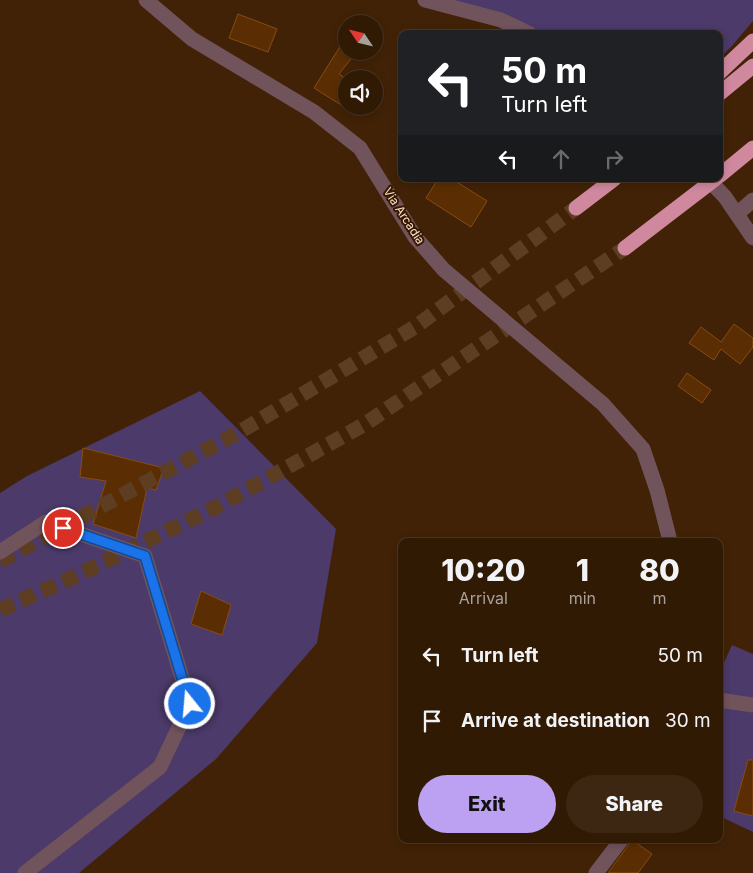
<!DOCTYPE html>
<style>
body{margin:0;font-family:Inter,sans-serif;background:#3d2713;color:#f1f3f6;height:100vh;display:flex;flex-direction:column;font-size:19px;white-space:nowrap}
*{box-sizing:border-box;margin:0}
p{font-size:16px;color:#a8a19a}
.icon{flex:none;width:28px;height:28px;fill:none;stroke:currentColor;stroke-width:2;stroke-linecap:round;stroke-linejoin:round}
.map{position:relative;flex:1;overflow:hidden}
.sheet{position:absolute;left:398px;top:538px;width:325px;height:305px;display:flex;flex-direction:column;background:#311a04;border-radius:10px;box-shadow:0 2px 8px #0003,0 0 0 1px #4c3826}
.sheet>*{flex:none}
.top-card{position:absolute;left:398px;top:30px;width:325px;height:152px;border-radius:10px;box-shadow:0 2px 8px #0003,0 0 0 1px #4c3826;background:#202124;color:#fff;overflow:hidden}
.needle{width:32px;rotate:305deg}
.tools{position:absolute;left:338px;top:15px;display:grid;gap:10px}
.tools a{display:grid;place-items:center;width:45px;height:45px;border-radius:50%;background:#311a04;box-shadow:0 2px 8px #0003,0 0 0 1px #4c3826;font-size:25px}
.pin{position:absolute;display:grid;place-items:center;width:42px;height:42px;color:#fff;margin:-21px;border:2px solid #fff;border-radius:50%;box-shadow:0 1px 5px #0007}
.me{position:absolute;width:55px;margin:-28px;rotate:343deg;stroke-linejoin:round;filter:drop-shadow(0 0 4px #0008)}
.turn{display:flex;align-items:center;gap:18px;height:105px;padding:0 20px;font-size:22px}
.turn .icon{width:65px;height:65px;stroke-width:2.5}
.turn b{display:block;font-size:35px;line-height:42px}
.lanes{display:flex;align-items:center;height:48px;padding:0 20px;background:#0003;justify-content:center;gap:25px;direction:ltr}
.lanes .off{opacity:.35}
.eta{display:flex;justify-content:space-evenly;align-items:center;height:85px;text-align:center}
.eta b{font-size:30px;font-weight:800;line-height:35px}
.cta{display:flex;gap:10px;margin-top:auto;padding:10px 20px}
.cta a{flex:1;height:58px;border-radius:30px;background:#bca0f2;color:#111;font-size:20px;font-weight:800;line-height:58px;text-align:center}
.cta a+a{background:#3d2713;color:#f1f3f6}
ul{padding:0;list-style:none}
li{display:flex;align-items:center;gap:15px;height:65px;padding:0 20px}
li div{flex:1}
li b{display:block;font-size:19px}
li em{font-style:normal}
.map>svg:first-child{display:block}
</style>
<div class="map">
<svg width="753" height="873" viewBox="0 0 753 873">
<rect width="100%" height="100%" fill="#412206"/>
<g fill="#4b3a6a">
<polygon points="421,0 753,0 753,21 731,47 719,58 719,34 519,34"/>
<polygon points="200,391 336,529 317,643 216,759 79,873 0,873 0,493 27,476"/>
<polygon points="732,645 753,654 753,832 719,816 719,674"/>
</g>
<g fill="#5a2e02" stroke="#864c14">
<polygon points="238,14 277,29 268,52 229,38"/>
<polygon points="341,45 346,49 346,51 349,51 354,55 339,74 347,79 346,106 352,106 349,110 314,88"/>
<polygon points="438,179 452,179 487,201 471,227 426,198"/>
<polygon points="734,324 753,338 753,347 740,364 721,349 714,360 689,343 701,327 721,342"/>
<polygon points="687,373 711,390 702,403 678,386"/>
<polygon points="83,448 164,468 156,490 147,488 136,538 93,524 106,481 80,477"/>
<polygon points="201,591 231,605 222,635 191,624"/>
<polygon points="748,760 753,760 753,816 734,811"/>
<polygon points="632,840 652,854 638,873 608,873"/>
</g>
<g fill="none" stroke-linecap="round" stroke-linejoin="round">
<g stroke="#5d3e23" stroke-width="15" stroke-dasharray="15 8" stroke-linecap="butt">
<polyline points="0,561 241,431 415,327 576,208"/>
<polyline points="0,610 78,575 216,507 365,424 625,248"/>
</g>
<g stroke="#71535c" stroke-width="15">
<polyline points="146,0 192,39 314,112 360,148 415,237 444,270 603,404 643,449 657,490 670,541"/>
<polyline points="425,0 501,20 530,34"/>
<polyline points="708,179 725,197 753,238"/>
<polyline points="737,214 753,200"/>
<polyline points="0,552 46,522 145,556 190,704 160,767 25,873"/>
<polyline points="719,700 753,705"/>
<polyline points="596,873 622,839"/>
</g>
<g stroke="#d0889f" stroke-width="15">
<polyline points="719,73 753,41"/>
<polyline points="719,94 753,66"/>
<polyline points="719,176 753,148"/>
<polyline points="576,208 614,179"/>
<polyline points="625,248 715,179"/>
</g>
</g>
<g fill="none" stroke-linecap="round" stroke-linejoin="round">
<g stroke="#114b97" stroke-width="12">
<polyline id="route" points="63,528 145,556 190,704"/>
</g>
<use href="#route" stroke="#1a73e8" stroke-width="9"/>
</g>
<g text-anchor="middle" stroke-width="4" stroke-linejoin="round" paint-order="stroke">
<g font-size="12" fill="#fadfca" stroke="#371900">
<text transform="translate(404 216) rotate(57)" y="4">Via Arcadia</text>
</g>
</g>
</svg>
<div class="tools">
<a><svg class="needle" viewBox="-14 -14 28 28"><path d="M0-13l5 13h-10z" fill="#e53935"/><path d="M0 13l5-13h-10z" fill="#a8a19a"/></svg></a>
<a><svg class="icon" aria-label="sound" viewBox="0 0 24 24"><path d="M4 9h4l5-4v14l-5-4H4zM17 9q2 3 0 6"/></svg></a>
</div>
<div class="pin" style="left:63px;top:528px;background:#d93025"><svg class="icon" aria-label="arrive" viewBox="0 0 24 24"><path d="M6 21V4h12l-3 4 3 4H6"/></svg></div>
<svg class="me" style="left:190px;top:704px" viewBox="-20 -20 40 40"><circle r="17" fill="#1a73e8" stroke="#fff" stroke-width="3"/><path d="M0-11L8 9 0 5-8 9z" fill="#fff"/></svg>
<div class="top-card">
<div class="turn"><svg class="icon" aria-label="left" viewBox="0 0 24 24"><path d="M17 20v-9H6M10 6l-5 5 5 5"/></svg><div><b>50 m</b>Turn left</div></div>
<div class="lanes"><svg class="icon" aria-label="left" viewBox="0 0 24 24"><path d="M17 20v-9H6M10 6l-5 5 5 5"/></svg><svg class="icon off" aria-label="ahead" viewBox="0 0 24 24"><path d="M12 20V5M6 11l6-6 6 6"/></svg><svg class="icon off" aria-label="right" viewBox="0 0 24 24"><path d="M7 20v-9h11M14 6l5 5-5 5"/></svg></div>
</div>
<section class="sheet">
<div class="eta">
<div><b>10:20</b><p>Arrival</p></div>
<div><b>1</b><p>min</p></div>
<div><b>80</b><p>m</p></div>
</div>
<ul>
<li><svg class="icon" aria-label="left" viewBox="0 0 24 24"><path d="M17 20v-9H6M10 6l-5 5 5 5"/></svg><div><b>Turn left</b></div><em>50 m</em></li>
<li><svg class="icon" aria-label="arrive" viewBox="0 0 24 24"><path d="M6 21V4h12l-3 4 3 4H6"/></svg><div><b>Arrive at destination</b></div><em>30 m</em></li>
</ul>
<div class="cta"><a>Exit</a><a>Share</a></div>
</section>
</div>
